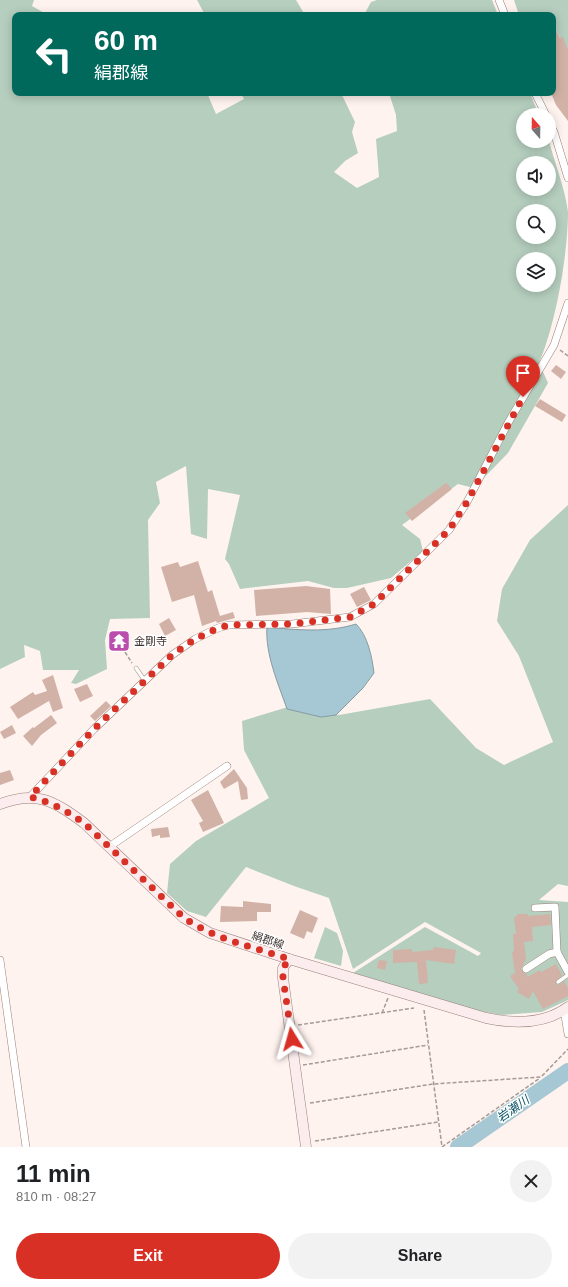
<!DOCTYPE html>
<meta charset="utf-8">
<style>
body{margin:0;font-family:Helvetica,"Noto Sans JP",sans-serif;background:#f2f2f2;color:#202124;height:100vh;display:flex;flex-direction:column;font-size:15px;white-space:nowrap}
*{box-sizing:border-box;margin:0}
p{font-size:13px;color:#757577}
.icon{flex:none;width:22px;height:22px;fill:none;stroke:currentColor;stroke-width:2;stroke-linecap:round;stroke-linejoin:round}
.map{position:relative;height:1147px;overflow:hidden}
.details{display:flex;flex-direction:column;background:#fff;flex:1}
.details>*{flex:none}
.top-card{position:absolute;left:12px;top:12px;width:544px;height:84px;border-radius:8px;box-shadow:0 2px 10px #0003;background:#00695c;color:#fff;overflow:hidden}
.needle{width:26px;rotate:340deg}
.controls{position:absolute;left:516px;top:108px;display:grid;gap:8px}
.controls a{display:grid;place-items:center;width:40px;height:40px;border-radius:50%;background:#fff;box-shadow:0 2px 10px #0003;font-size:20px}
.pin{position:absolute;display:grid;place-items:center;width:34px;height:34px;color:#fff;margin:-41px -17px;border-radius:50% 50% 50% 0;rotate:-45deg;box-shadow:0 0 4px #0007}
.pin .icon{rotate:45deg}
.me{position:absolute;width:44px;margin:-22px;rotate:352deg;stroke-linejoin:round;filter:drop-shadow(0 0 3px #0008)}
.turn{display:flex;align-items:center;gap:14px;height:84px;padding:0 16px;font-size:18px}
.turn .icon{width:52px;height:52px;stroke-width:2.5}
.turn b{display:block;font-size:28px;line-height:34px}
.round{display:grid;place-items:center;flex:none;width:42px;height:42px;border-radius:21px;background:#f2f2f2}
.head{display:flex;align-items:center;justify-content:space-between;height:68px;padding:0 16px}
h1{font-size:24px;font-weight:700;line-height:30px}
.cta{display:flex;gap:8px;margin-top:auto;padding:8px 16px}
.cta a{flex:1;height:46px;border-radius:24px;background:#d93025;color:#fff;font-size:16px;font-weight:700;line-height:46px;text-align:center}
.cta a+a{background:#f2f2f2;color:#202124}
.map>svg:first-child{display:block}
</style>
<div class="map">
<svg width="568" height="1147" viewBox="0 0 568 1147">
<rect width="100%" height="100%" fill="#fff3ef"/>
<g fill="#b5cebe" fill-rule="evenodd">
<path d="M0,0H34L32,6L48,15H15V93H207L216,114L244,99L241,93H341L355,122L352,132L358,153L345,161L334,172L357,188L379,177L376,139L397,131L396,115L389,93H530L539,115H523V141H549C555,164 565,188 568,212C568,253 556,324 539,363L548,383L508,453L474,488L458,484L402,525L420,539L423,551L391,578L347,588H334L308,581L240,589L229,564L225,559L240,495L208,489L207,539L191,534L186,466L156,482L160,503L148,520L150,618L110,619L105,640L107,669L76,684L71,683L79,670H43L40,651L24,645L25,657L0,669ZM523,163H549V189H523ZM523,211H549V237H523ZM523,259H549V285H523Z"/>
<polygon points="197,0 296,0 305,15 205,15"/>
<polygon points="377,0 492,0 498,15 364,15 371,2"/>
<polygon points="514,0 568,0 568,53 553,24 553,15 519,15"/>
<polygon points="568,505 568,886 558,884 539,900 568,902 568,1000 542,1012 501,1015 475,1010 353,973 425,927 478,956 481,953 425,922 353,969 329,898 294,886 246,867 206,917 187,911 167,893 170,864 196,841 269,798 244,750 242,721 288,707 339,715 430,699 476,748 504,765 553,742 519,656 497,621 502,589 530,540"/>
<polygon points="325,927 337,933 343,951 341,966 314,958"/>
</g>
<path fill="#a5c8d4" stroke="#879ca3" d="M356,624C368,636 372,657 374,673L363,688L336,715L321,717L287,709C278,683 265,654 267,627C297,630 327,633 356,624Z"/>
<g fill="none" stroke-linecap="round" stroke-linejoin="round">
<polyline stroke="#a5c8d4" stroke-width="16" points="458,1147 568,1071"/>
</g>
<g fill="#d2b2a6">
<polygon points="553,24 560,38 563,37 568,50 568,121 556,105 551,93 553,93"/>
<polygon points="556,365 566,372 561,379 551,371"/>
<polygon points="540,399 566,415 562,422 535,406"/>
<polygon points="446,483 452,489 412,521 405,513"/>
<polygon points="198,561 208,592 212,590 220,616 233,612 235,618 217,623 216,621 202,626 194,595 172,602 161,567 178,562 180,567"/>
<polygon points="306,586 330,589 331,614 307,612 256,616 254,590"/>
<polygon points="364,587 371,600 357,607 350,594"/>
<polygon points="169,618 176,630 165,636 159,624"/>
<polygon points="122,631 129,643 126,645 127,648 120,651 119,649 116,651 109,639"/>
<polygon points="53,675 63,708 53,712 49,701 18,719 10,707 33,692 35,695 47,691 42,680"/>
<polygon points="87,684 93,696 80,702 74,689"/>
<polygon points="106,701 111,706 95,721 90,716"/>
<polygon points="51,715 57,723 41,735 32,746 23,736 33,727 34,728"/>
<polygon points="12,725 16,733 4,739 0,732"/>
<polygon points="234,769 247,788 248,799 241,800 238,781 224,789 220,782"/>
<polygon points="10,770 14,780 0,785 0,773"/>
<polygon points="208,790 224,823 203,832 199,823 203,821 191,800"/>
<polygon points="168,827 170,837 160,838 160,835 152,837 151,829"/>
<polygon points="243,901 271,904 271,912 257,912 257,921 220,922 221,906 243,907"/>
<polygon points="300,910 318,918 312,933 307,931 304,939 290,933"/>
<polygon points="517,914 527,914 528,916 550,914 551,925 532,927 533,941 524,942 526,959 521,969 523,973 527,974 527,977 540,970 541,972 556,964 562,975 555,983 559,985 564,981 568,988 568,996 543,1009 533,991 529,999 517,992 519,989 510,976 515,973 512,953 514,950 513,934 516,934 514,917 517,916"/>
<polygon points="434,947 456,950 454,964 426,960 428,983 419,984 417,962 393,963 393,950 412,949 412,952 433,950"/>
<polygon points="379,960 387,961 385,970 377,968"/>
</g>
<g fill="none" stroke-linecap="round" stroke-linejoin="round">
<g stroke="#998077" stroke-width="4.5">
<g id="lane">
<polyline points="136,668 145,681"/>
<polyline points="558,982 568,975"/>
</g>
</g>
<g stroke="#998077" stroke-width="8">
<g id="street">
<polyline points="499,0 505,15"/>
<polyline points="535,93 546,115"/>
<polyline points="549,122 554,132 568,178"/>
<polyline points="30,797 94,729 172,655 195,639 218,628 229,625 292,624 350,617 374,604 449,530 467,502 508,423 554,345 568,303"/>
<polyline points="109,847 227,766"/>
<polyline points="535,908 555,907 557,952"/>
<polyline points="0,960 26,1147"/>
<polyline points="526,969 549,954 557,952 568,972"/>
<polyline points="564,1010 568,1034"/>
</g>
</g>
<g stroke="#998077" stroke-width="11">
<g id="secondary">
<path d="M0,804C37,790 54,801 84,823L184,918L210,933L289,959L486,1018C514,1024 544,1025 568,1007"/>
<polyline points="289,959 283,968 283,978 306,1147"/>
</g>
</g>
<g stroke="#a59a96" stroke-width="1.5" stroke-dasharray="4 2" stroke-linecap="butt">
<polyline points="560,350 568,356"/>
<polyline points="125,652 132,663"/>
<polyline points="424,1010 442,1147"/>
<polyline points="382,1013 388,998"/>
<polyline points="298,1025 414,1008"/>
<polyline points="303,1065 428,1045"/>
<polyline points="310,1103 433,1084 541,1077 568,1049"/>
<polyline points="315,1141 438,1122"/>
<polyline points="442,1147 540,1078"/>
</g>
<use href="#lane" stroke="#fff" stroke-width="3.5"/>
<use href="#street" stroke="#fff" stroke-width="7"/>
<use href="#secondary" stroke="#fbecee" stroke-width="10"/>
</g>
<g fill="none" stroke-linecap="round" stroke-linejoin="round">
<path stroke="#d93025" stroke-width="7" stroke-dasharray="0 12.6" d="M292,1039L283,978V968L289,959C253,947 215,939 184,918L84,823C67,811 51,802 30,797L94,729L172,655L195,639L218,628L229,625L292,624L350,617L374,604L449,530L467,502L523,397"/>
</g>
<defs>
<g id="temple-square" transform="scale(1.15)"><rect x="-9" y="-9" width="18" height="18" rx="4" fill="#bb4ead" stroke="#fff"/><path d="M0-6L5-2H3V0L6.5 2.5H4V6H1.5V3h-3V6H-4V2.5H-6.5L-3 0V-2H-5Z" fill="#fff"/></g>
</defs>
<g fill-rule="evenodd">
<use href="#temple-square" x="119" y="641"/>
</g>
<g text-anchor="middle" stroke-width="3" stroke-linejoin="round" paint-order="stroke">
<g font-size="11" fill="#403532" stroke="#fff" text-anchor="start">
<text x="134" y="645">金剛寺</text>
</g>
<g font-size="11" fill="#403532" stroke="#fff">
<text transform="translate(268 940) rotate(19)" y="4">絹郡線</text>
</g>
<g font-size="12" font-style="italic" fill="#0f5669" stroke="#fff">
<text transform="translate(513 1109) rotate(-35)" y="4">岩瀬川</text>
</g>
</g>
</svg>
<div class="controls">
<a><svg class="needle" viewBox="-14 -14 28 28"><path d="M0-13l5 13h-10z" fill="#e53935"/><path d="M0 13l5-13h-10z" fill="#757577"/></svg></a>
<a><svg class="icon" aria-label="sound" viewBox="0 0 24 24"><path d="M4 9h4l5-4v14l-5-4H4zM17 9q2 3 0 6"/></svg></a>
<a><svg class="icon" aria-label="search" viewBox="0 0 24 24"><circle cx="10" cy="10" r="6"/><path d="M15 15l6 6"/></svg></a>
<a><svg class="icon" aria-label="layers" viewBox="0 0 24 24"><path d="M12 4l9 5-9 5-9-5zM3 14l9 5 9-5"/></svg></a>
</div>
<div class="pin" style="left:523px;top:397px;background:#d93025"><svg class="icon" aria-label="arrive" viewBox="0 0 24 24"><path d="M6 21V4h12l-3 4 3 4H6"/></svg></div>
<svg class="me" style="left:292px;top:1039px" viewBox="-20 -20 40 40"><path d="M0-17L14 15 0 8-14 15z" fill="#d93025" stroke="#fff" stroke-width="4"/></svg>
<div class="top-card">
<div class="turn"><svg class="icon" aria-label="left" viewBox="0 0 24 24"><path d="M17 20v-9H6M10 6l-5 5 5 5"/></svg><div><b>60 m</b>絹郡線</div></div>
</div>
</div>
<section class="details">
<div class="head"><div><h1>11 min</h1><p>810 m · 08:27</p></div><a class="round"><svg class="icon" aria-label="close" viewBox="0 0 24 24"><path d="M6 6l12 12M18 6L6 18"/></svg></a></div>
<div class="cta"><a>Exit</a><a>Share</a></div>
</section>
